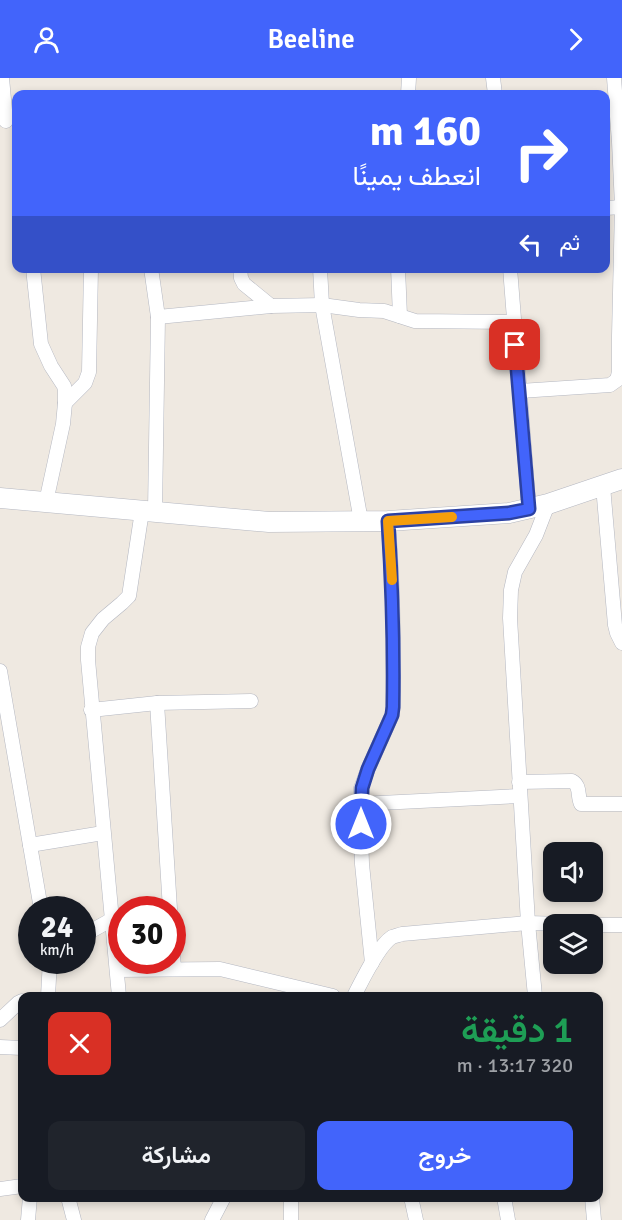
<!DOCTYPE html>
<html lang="ar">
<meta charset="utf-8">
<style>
body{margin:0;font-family:Signika,Vazirmatn,sans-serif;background:#20242c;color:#f1f3f6;direction:rtl;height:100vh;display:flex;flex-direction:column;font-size:22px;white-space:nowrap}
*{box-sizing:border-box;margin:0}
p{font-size:20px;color:#9ea1a6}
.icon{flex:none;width:33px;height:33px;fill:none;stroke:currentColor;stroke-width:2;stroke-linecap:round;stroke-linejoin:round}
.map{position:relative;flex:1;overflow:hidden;direction:ltr}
.sheet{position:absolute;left:18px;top:914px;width:585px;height:210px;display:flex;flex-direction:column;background:#171b24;border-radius:12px;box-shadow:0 3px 9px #0003;direction:rtl}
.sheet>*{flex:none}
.top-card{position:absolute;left:12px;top:12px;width:598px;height:183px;border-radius:12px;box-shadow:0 3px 9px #0003;direction:rtl;background:#4264fb;color:#fff;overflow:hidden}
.tools{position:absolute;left:543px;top:764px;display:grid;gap:12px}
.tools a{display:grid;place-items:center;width:60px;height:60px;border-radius:12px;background:#171b24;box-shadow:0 3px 9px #0003;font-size:30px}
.speed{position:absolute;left:18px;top:818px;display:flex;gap:12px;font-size:30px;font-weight:700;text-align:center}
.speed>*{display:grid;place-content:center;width:78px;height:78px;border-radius:50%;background:#171b24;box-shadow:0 3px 9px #0003;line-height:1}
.speed small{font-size:15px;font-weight:400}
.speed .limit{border:9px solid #d22;background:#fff;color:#111}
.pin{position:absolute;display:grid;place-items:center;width:51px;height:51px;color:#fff;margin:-26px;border-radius:12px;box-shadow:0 3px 9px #0006}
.me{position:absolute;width:66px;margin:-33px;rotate:0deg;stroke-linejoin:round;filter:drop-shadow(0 0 4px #0008)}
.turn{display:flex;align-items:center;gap:21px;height:126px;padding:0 30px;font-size:27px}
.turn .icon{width:78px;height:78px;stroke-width:2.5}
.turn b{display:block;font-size:42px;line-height:51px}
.then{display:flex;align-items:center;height:57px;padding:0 30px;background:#0003;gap:12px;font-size:22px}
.round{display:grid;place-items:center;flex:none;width:63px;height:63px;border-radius:12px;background:#20242c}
.summary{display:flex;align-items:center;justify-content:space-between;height:102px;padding:0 30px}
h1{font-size:36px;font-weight:600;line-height:45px;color:#1e9e55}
.primary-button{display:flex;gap:12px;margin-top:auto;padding:12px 30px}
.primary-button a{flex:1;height:69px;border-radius:12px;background:#4264fb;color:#fff;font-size:24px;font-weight:600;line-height:69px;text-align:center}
.primary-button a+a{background:#20242c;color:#f1f3f6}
header{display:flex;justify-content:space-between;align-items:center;height:78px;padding:0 30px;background:#4264fb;color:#fff;font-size:27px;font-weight:600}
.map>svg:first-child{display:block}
</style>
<header><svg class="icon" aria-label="forward" viewBox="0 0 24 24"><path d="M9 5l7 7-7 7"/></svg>Beeline<svg class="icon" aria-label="person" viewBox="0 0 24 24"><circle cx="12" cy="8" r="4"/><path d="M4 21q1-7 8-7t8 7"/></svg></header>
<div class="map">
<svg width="622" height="1142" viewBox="0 0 622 1142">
<rect width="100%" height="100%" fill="#efe9e1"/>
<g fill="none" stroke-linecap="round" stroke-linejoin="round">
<g stroke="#b4b7c1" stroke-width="15">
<g id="street">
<polyline points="2,0 6,43"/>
<polyline points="493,0 495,16"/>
<polyline points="614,0 619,64 622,128"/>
<polyline points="408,16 409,0"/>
<polyline points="606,130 622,129"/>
<polyline points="33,190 41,266 51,288 64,308 65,312 65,325 63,346 46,424"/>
<polyline points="151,190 158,239 155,434"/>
<polyline points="240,190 241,200 244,206 271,228"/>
<polyline points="320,190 322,227 361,443"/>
<polyline points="398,190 400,238"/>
<polyline points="510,190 529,431"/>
<polyline points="158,239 271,228 322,227 359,232 384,233 415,243 513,244"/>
<polyline points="520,313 610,307 617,302 619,294 619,258 622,129"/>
<polyline points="65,325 85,305 89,294 91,190"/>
<polyline points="603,408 615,547 617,555 622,565"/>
<polyline points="0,593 41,831"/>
<polyline points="157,625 170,831"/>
<polyline points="91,632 157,625 251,623"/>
<path d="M519,704L572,703C581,708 577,717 581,726H622"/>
<polyline points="360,726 520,718"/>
<polyline points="30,767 103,755"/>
<polyline points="592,847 622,847"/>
<polyline points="82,858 111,842"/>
<polyline points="172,863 174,890"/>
<path d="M372,885L362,786L360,726L361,710L368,691L392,637L393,629C394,567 393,505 388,443"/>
<polyline points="117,892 220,891 333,918"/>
<polyline points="48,918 50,882"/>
<polyline points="119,918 88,582 88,569 92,555 103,541 122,525 129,518 142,433"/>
<path d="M354,918C362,903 378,868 392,859C395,858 399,857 402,856L528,845L563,846"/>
<polyline points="535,918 528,845 510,540 511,512 515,494 536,457 548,426"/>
<polyline points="0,942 18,925 22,923"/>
<polyline points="0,969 22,970"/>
<polyline points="0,1111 22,1108"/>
<polyline points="68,1119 74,1142"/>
<polyline points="291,1119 291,1142"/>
<polyline points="411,1119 416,1142"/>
<polyline points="504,1119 508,1142"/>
<polyline points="592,1119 594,1142"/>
<polyline points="28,1142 30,1119"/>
<polyline points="212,1142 224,1119"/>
</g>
</g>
<g stroke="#b4b7c1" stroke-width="21">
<polyline id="secondary" points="0,420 269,444 388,443 509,435 548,426 622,401"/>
</g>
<use href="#street" stroke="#fff" stroke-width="14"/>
<use href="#secondary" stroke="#fff" stroke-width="20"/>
</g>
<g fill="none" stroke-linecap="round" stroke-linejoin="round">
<g stroke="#2b41a3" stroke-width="15">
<path id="route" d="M361,746L362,710L368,691L392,637L393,629C394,567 392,505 388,443L509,435L529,431L515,267"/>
</g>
<use href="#route" stroke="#4264fb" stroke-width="10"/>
<polyline stroke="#f59e0b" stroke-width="10" points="392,502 388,443 452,439"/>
</g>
</svg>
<div class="tools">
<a><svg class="icon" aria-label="sound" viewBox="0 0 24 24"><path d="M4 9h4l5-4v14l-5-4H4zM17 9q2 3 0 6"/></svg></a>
<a><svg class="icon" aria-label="layers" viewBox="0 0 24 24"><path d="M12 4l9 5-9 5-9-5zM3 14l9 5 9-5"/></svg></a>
</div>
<div class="speed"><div>24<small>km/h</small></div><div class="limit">30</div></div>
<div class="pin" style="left:515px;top:267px;background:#d93025"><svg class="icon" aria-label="arrive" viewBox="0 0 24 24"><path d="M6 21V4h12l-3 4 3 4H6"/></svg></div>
<svg class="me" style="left:361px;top:746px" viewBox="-20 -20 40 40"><circle r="17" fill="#4264fb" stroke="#fff" stroke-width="3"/><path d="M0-11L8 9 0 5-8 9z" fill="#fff"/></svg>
<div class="top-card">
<div class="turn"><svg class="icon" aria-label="right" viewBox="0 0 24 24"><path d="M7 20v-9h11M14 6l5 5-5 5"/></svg><div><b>160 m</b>انعطف يمينًا</div></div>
<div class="then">ثم<svg class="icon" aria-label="left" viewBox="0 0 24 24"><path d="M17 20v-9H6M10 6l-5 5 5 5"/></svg></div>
</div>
<section class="sheet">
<div class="summary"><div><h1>1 دقيقة</h1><p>320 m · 13:17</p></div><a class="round" style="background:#d93025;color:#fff"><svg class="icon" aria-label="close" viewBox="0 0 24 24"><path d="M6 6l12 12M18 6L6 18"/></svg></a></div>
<div class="primary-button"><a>خروج</a><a>مشاركة</a></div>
</section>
</div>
